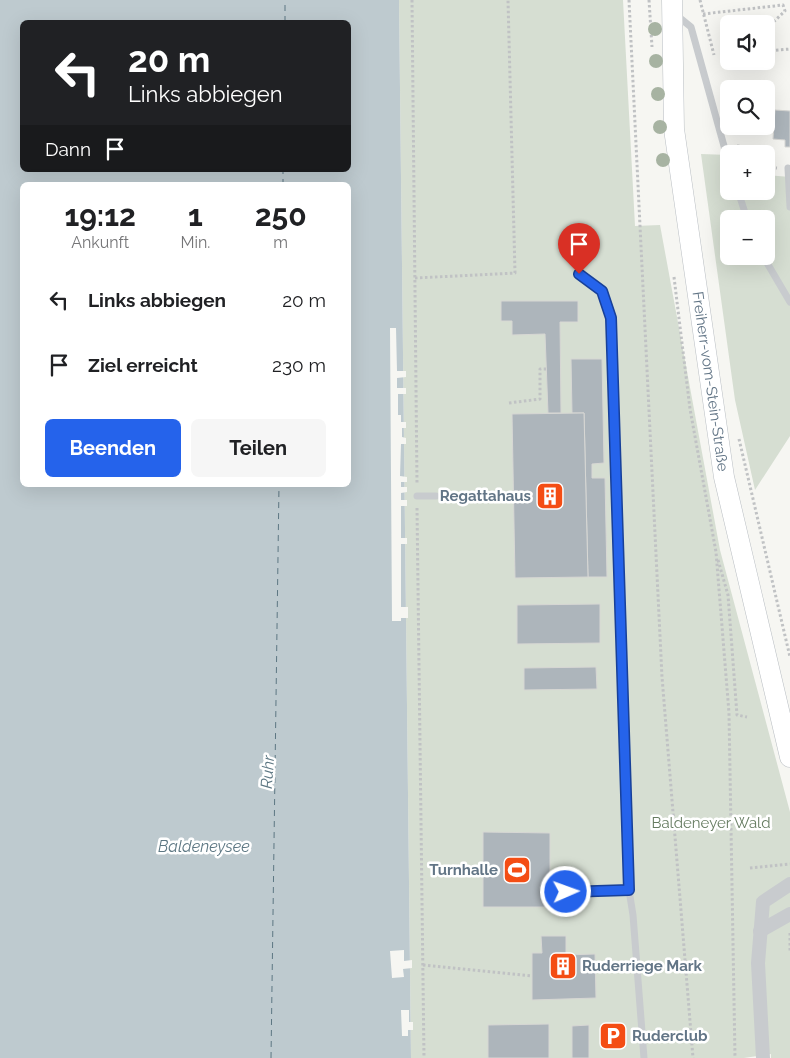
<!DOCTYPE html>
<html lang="de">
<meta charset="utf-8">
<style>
body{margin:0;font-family:Raleway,sans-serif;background:#f6f6f6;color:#202124;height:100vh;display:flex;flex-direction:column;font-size:19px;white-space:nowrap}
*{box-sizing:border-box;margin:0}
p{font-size:16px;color:#757577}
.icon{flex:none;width:28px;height:28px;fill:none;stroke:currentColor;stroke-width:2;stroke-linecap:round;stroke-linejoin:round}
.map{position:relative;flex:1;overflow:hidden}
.drawer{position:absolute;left:20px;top:182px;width:331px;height:305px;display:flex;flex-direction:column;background:#fff;border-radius:8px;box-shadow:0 5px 20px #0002}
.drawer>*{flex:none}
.guide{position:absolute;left:20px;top:20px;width:331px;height:152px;border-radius:8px;box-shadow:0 5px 20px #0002;background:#202124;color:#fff;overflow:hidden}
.tools{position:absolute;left:720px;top:15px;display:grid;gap:10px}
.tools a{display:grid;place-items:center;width:55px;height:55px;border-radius:8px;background:#fff;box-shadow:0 5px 20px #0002;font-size:25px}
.pin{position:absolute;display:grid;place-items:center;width:42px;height:42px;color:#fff;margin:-51px -21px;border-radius:50% 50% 50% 0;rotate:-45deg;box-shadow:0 0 5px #0007}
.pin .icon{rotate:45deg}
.me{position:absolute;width:55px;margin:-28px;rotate:88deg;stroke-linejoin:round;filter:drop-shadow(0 0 4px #0008)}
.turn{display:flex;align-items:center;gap:18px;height:105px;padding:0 25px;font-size:22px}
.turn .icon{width:65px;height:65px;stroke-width:2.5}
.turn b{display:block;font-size:35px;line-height:42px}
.then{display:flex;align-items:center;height:48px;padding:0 25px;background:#0003;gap:10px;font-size:19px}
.eta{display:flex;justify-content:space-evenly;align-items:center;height:85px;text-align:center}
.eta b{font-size:30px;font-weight:700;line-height:35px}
.primary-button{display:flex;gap:10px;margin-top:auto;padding:10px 25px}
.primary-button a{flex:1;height:58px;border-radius:8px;background:#2563eb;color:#fff;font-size:20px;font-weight:700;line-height:58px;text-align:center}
.primary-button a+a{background:#f6f6f6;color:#202124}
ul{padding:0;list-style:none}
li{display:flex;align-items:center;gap:15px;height:65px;padding:0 25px}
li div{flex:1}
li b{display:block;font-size:19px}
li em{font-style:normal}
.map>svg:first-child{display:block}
</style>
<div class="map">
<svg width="790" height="1058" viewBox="0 0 790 1058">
<rect width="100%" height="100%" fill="#f6f6f2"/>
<g fill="#d6ded2" fill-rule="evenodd">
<polygon points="399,0 623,0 635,226 660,225 720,550 790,812 790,1058 771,1058 771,1054 744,1058 411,1058"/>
<path d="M701,154L729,155V191H766V175L790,177V436L755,490L735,400ZM729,219H766V256H729Z"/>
</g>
<path fill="#becacf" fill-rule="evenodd" d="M0,0H399L411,1058H0ZM22,22H349V170H22ZM22,185H349V485H22Z"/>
<g fill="#f6f6f2">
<polygon points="390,328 396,328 397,371 406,371 406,377 397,378 397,388 406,388 406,394 398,394 398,415 401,415 401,422 406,422 406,428 402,428 402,437 406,438 406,444 401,444 400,476 407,477 407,482 401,482 401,487 407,487 407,492 401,493 401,500 407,500 407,506 401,506 401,538 407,538 407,544 401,544 401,607 408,607 408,618 401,618 401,621 392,621"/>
<polygon points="404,950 404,961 412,960 412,968 403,969 404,977 392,978 390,951"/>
<polygon points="401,1010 409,1010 409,1022 413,1022 413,1030 408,1030 408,1036 402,1036"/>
</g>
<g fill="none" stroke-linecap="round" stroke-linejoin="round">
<g stroke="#5d7783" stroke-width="1" stroke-dasharray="6 5" stroke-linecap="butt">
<polyline points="285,22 285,0"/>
<polyline points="283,185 283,170"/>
<polyline points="271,1058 279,485"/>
</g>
</g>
<g fill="#adb5bb" stroke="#d7d7d4">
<polygon points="775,110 790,111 790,147 785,147 785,140 773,139"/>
<polygon points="501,301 578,301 578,322 560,322 561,413 548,413 545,334 512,335 512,321 501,321"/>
<polygon points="571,359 602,359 604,463 592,464 592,478 605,478 607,577 588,577 584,413 572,413"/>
<polygon points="584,413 588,577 515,578 512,414"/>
<polygon points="600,604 600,643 517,644 517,605"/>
<polygon points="596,667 597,689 524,690 524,668"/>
<polygon points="483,832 550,833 550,907 483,907"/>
<polygon points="541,936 566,936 566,955 595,954 596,998 532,1000 532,953 542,953"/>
<polygon points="549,1024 549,1058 488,1058 488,1025"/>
<polygon points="589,1025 589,1058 572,1058 572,1026"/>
</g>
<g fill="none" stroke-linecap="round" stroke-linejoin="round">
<g stroke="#b9bec3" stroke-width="21">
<g id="secondary">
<path id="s1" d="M672,0L674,129L724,477L790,757"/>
</g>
</g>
<g stroke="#c0c2c4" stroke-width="3" stroke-dasharray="2.5 2.5" stroke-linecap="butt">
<polyline points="412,0 417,484"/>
<polyline points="629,0 662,677 693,1058"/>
<polyline points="649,0 652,47"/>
<polyline points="700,0 714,55"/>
<polyline points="703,14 783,5 785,11 766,29"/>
<polyline points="766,51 790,49"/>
<polyline points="737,146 760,148 760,154"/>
<polyline points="766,167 777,168"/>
<polyline points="674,277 690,409 716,552 729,713 735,1058"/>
<polyline points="415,278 515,273 508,0"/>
<polyline points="509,403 540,399 540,369 546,369"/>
<polyline points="739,439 790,657"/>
<polyline points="417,508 424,1058"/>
<polyline points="718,560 728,595 737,715 747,717"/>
<polyline points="750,868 790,864"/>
<polyline points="790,933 790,952"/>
<polyline points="423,965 532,976"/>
</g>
<g stroke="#c8cbce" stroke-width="7">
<polyline points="675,14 691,27 729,164"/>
<polyline points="788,168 790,207"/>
<polyline points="738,191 747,219"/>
<polyline points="763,256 790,302"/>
<polyline points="579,274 602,291 611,318 629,890 633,915 644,1058"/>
<polyline points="417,496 436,496"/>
<polyline points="566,892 629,890"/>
</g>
<g stroke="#c8cbce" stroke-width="14">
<polyline points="760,931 790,914"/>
<polyline points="763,1058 758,963 763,902 790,884"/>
</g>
<use href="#secondary" stroke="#fff" stroke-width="20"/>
</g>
<g fill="#a7b3a2">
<circle cx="655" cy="29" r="7"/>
<circle cx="656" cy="61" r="7"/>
<circle cx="658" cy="94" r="7"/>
<circle cx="660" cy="127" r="7"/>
<circle cx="663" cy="160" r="7"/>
</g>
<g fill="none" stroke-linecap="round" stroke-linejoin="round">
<g stroke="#184099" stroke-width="12">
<polyline id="route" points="566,892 629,890 611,318 602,291 579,274"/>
</g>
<use href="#route" stroke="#2563eb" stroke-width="9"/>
</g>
<defs>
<g id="building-square" transform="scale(1.4375)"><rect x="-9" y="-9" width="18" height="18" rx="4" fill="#f44d14" stroke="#fff"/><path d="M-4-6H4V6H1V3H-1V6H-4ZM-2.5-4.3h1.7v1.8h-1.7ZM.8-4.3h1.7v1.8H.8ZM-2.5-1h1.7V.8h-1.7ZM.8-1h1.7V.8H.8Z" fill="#fff"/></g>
<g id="stadium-square" transform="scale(1.4375)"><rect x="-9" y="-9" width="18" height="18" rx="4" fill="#f44d14" stroke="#fff"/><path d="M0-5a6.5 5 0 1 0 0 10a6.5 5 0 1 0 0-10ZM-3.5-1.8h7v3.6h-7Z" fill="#fff"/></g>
<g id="parking-square" transform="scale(1.4375)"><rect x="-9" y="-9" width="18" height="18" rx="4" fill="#f44d14" stroke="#fff"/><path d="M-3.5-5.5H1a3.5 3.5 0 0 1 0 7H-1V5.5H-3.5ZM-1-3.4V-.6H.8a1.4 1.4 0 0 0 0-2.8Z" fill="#fff"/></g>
</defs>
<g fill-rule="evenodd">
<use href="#building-square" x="550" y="496"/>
<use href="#stadium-square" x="517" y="870"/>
<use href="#building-square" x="563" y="966"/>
<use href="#parking-square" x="613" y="1036"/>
</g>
<g text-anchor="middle" stroke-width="5" stroke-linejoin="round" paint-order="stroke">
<g font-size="15" fill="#627586" stroke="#fff">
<text dy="5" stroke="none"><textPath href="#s1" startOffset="384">Freiherr-vom-Stein-Straße</textPath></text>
</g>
<g font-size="15" font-weight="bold" fill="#627586" stroke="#fff" text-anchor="end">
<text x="531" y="501">Regattahaus</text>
<text x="498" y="875">Turnhalle</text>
<text x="582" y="971" text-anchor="start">Ruderriege Mark</text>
<text x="632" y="1041" text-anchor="start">Ruderclub</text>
</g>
<g font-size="15" fill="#667c61" stroke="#fff">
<text x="711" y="828">Baldeneyer Wald</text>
</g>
<g font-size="16" font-style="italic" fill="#5d7783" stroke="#fff">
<text transform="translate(267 772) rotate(-86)" y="6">Ruhr</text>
<text x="204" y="852">Baldeneysee</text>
</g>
</g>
</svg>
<div class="tools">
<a><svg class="icon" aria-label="sound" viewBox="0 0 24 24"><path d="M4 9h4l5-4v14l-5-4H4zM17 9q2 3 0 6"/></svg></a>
<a><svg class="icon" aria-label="search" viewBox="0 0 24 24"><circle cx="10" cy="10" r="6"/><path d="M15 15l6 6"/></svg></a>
<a>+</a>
<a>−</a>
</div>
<div class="pin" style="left:579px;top:274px;background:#d93025"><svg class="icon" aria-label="arrive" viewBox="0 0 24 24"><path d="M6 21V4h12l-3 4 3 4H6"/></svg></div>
<svg class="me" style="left:566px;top:892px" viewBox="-20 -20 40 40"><circle r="17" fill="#2563eb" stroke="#fff" stroke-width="3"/><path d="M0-11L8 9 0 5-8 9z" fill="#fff"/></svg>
<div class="guide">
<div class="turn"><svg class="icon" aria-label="left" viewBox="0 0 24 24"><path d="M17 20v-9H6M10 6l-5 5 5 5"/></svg><div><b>20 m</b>Links abbiegen</div></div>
<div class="then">Dann<svg class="icon" aria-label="arrive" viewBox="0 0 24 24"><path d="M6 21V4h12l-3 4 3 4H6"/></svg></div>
</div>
<section class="drawer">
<div class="eta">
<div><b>19:12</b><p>Ankunft</p></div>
<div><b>1</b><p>Min.</p></div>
<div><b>250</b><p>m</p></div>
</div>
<ul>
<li><svg class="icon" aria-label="left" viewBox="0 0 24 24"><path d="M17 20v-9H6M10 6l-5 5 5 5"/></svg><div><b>Links abbiegen</b></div><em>20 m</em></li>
<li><svg class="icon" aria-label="arrive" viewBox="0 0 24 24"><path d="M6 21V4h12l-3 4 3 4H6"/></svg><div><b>Ziel erreicht</b></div><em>230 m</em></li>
</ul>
<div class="primary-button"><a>Beenden</a><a>Teilen</a></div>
</section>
</div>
